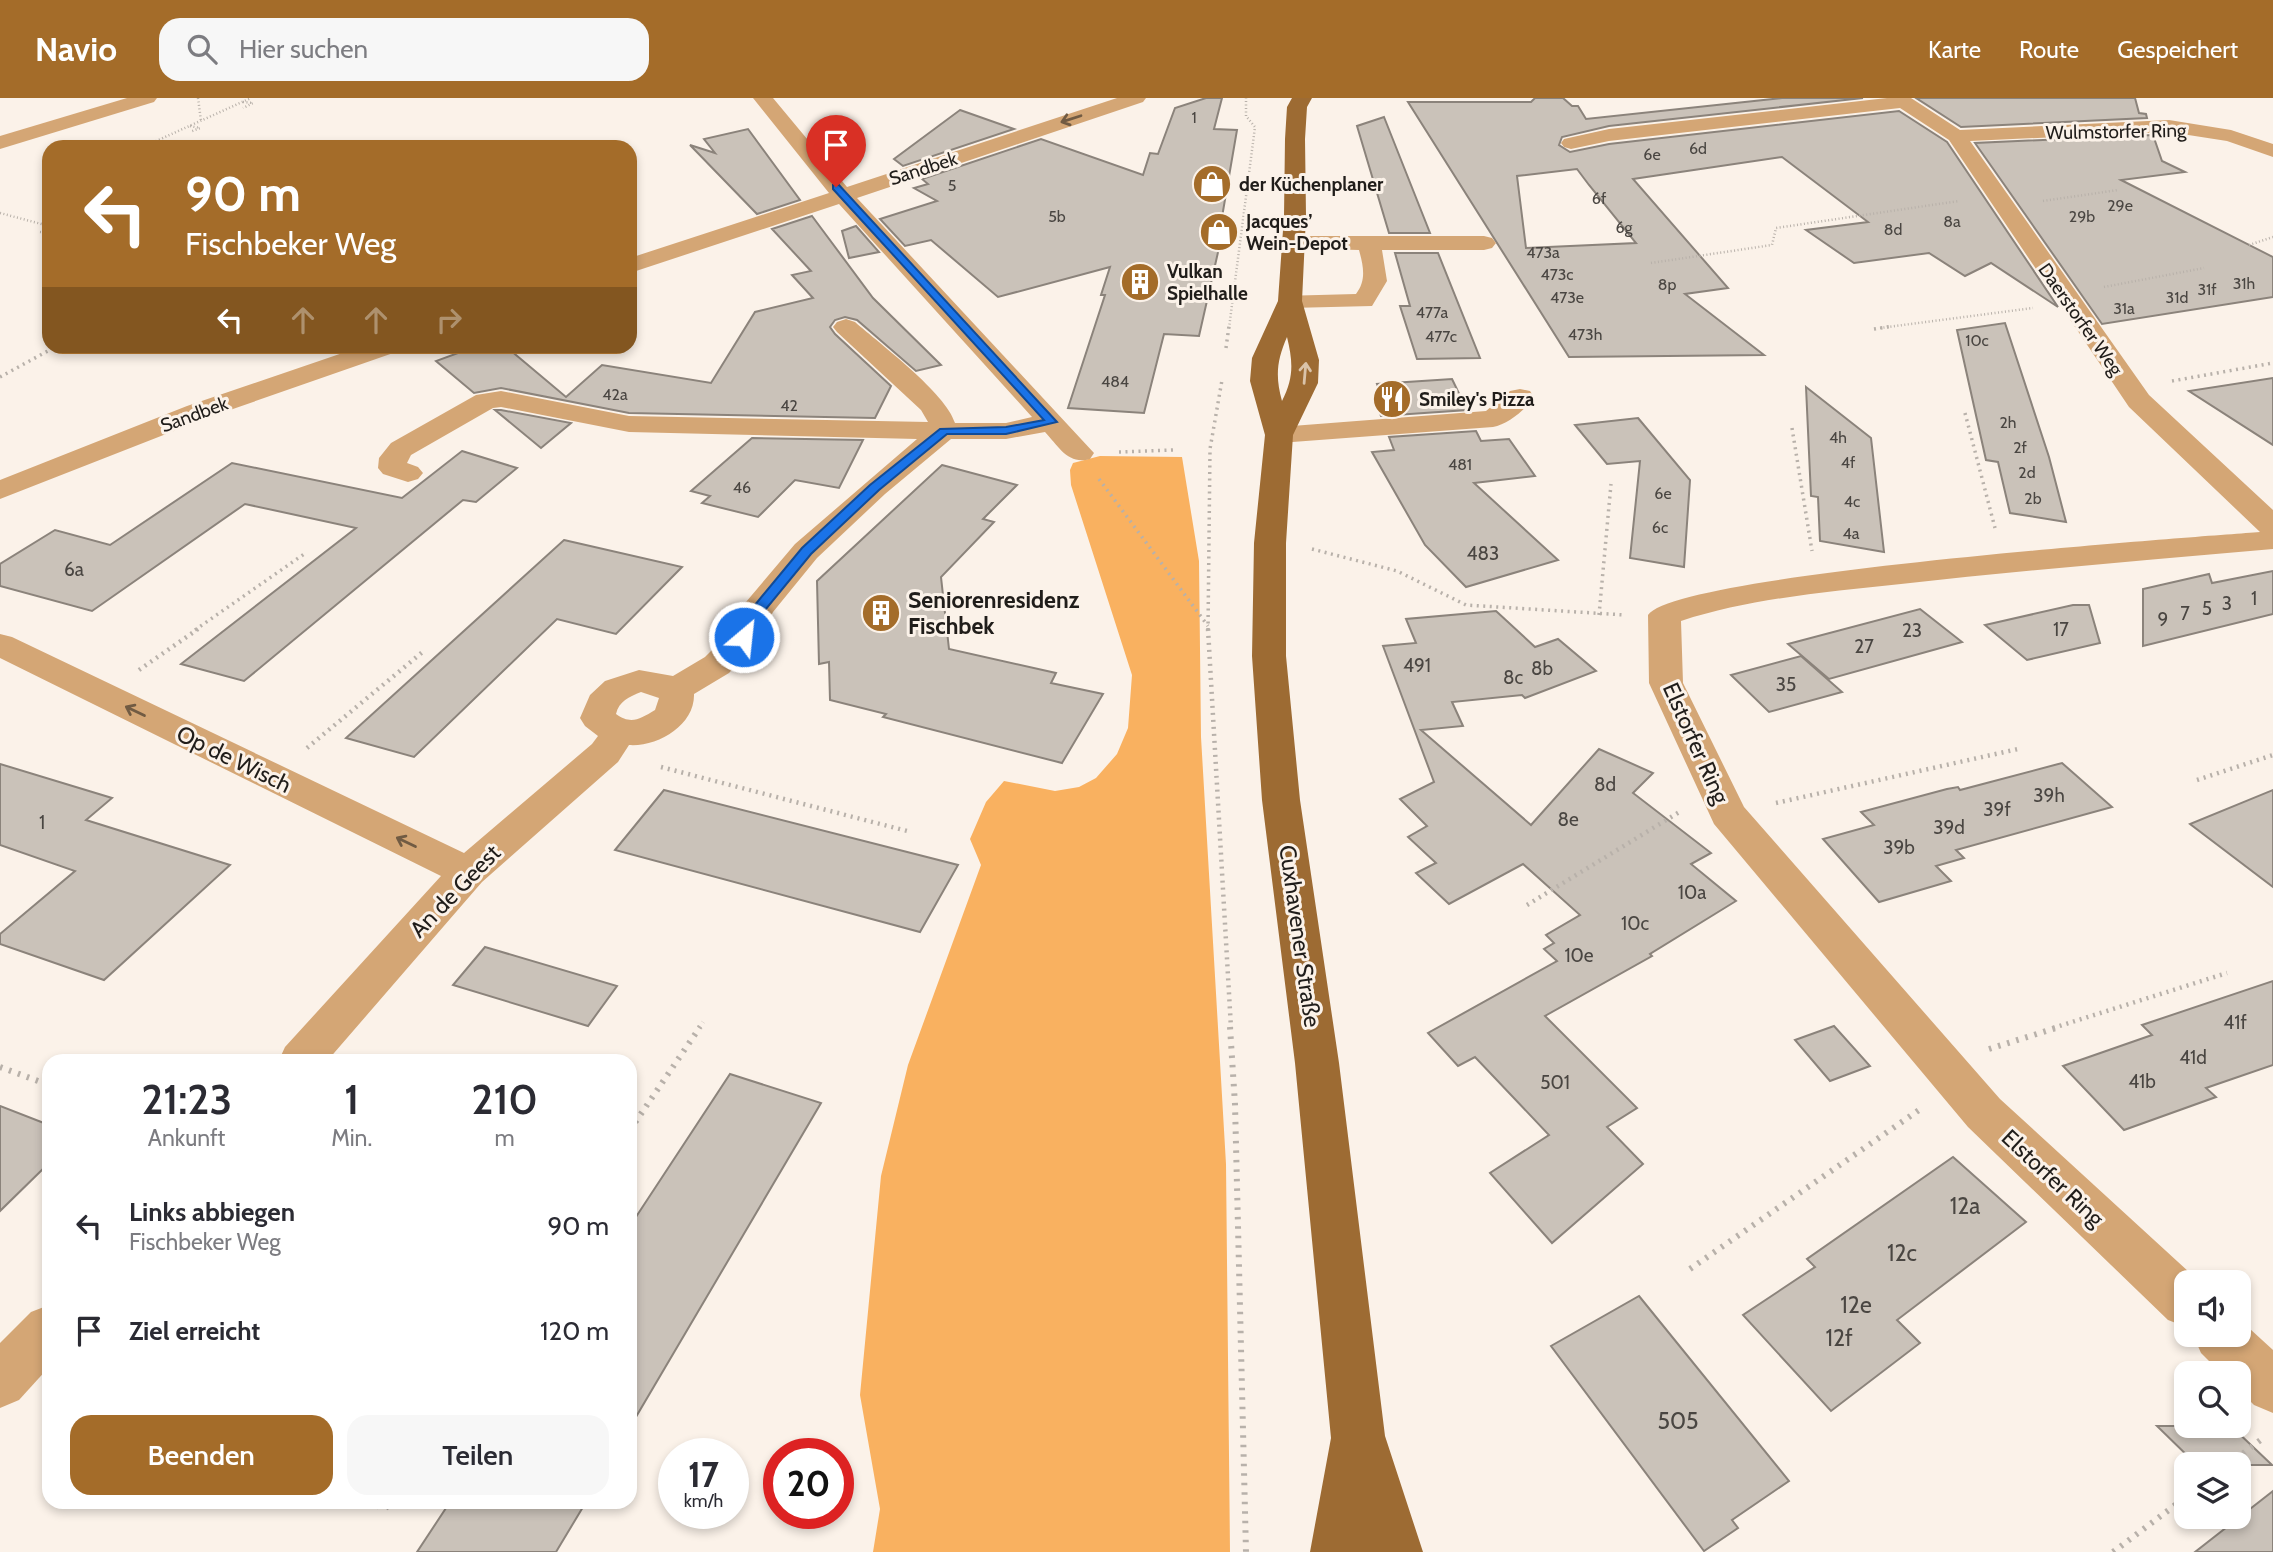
<!DOCTYPE html>
<html lang="de">
<meta charset="utf-8">
<style>
body{margin:0;font-family:Cabin,sans-serif;background:#f7f7f7;color:#2b2b33;height:100vh;display:flex;flex-direction:column;font-size:26px;white-space:nowrap}
*{box-sizing:border-box;margin:0}
p{font-size:23px;color:#7c7c81}
.icon{flex:none;width:38px;height:38px;fill:none;stroke:currentColor;stroke-width:2;stroke-linecap:round;stroke-linejoin:round}
.map{position:relative;flex:1;overflow:hidden}
.drawer{position:absolute;left:42px;top:956px;width:595px;height:455px;display:flex;flex-direction:column;background:#fff;border-radius:21px;box-shadow:0 4px 10px #0003}
.drawer>*{flex:none}
.hud{position:absolute;left:42px;top:42px;width:595px;height:214px;border-radius:21px;box-shadow:0 4px 10px #0003;background:#a46c29;color:#fff;overflow:hidden}
.controls{position:absolute;left:2174px;top:1172px;display:grid;gap:14px}
.controls a{display:grid;place-items:center;width:77px;height:77px;border-radius:14px;background:#fff;box-shadow:0 4px 10px #0003;font-size:35px}
.speed{position:absolute;left:658px;top:1340px;display:flex;gap:14px;font-size:35px;font-weight:700;text-align:center}
.speed>*{display:grid;place-content:center;width:91px;height:91px;border-radius:50%;background:#fff;box-shadow:0 4px 10px #0003;line-height:1}
.speed small{font-size:18px;font-weight:400}
.speed .limit{border:10px solid #d22;background:#fff;color:#111}
.pin{position:absolute;display:grid;place-items:center;width:60px;height:60px;color:#fff;margin:-72px -30px;border-radius:50% 50% 50% 0;rotate:-45deg;box-shadow:0 0 7px #0007}
.pin .icon{rotate:45deg}
.me{position:absolute;width:77px;margin:-38px;rotate:28deg;stroke-linejoin:round;filter:drop-shadow(0 0 5px #0008)}
.turn{display:flex;align-items:center;gap:24px;height:147px;padding:0 28px;font-size:32px}
.turn .icon{width:91px;height:91px;stroke-width:2.5}
.turn b{display:block;font-size:49px;line-height:60px}
.lanes{display:flex;align-items:center;height:66px;padding:0 28px;background:#0003;justify-content:center;gap:35px;direction:ltr}
.lanes .off{opacity:.35}
.eta{display:flex;justify-content:space-evenly;align-items:center;height:119px;text-align:center}
.eta b{font-size:42px;font-weight:600;line-height:49px}
.action{display:flex;gap:14px;margin-top:auto;padding:14px 28px}
.action a{flex:1;height:80px;border-radius:21px;background:#a46c29;color:#fff;font-size:28px;font-weight:600;line-height:80px;text-align:center}
.action a+a{background:#f7f7f7;color:#2b2b33}
ul{padding:0;list-style:none}
li{display:flex;align-items:center;gap:21px;height:105px;padding:0 28px}
li div{flex:1}
li b{display:block;font-size:26px}
li em{font-style:normal}
header{display:flex;align-items:center;gap:42px;box-sizing:border-box;height:98px;padding:0 35px;background:#a46c29;color:#fff}
header strong{font-size:33px}
nav{display:flex;gap:38px;margin-inline-start:auto;font-size:24px}
.search{width:490px;height:63px;background:#f7f7f7;display:flex;align-items:center;gap:18px;box-sizing:border-box;padding:0 24px;border-radius:21px;color:#7c7c81;font-size:26px}
.map>svg:first-child{display:block}
</style>
<header>
<strong>Navio</strong>
<div class="search"><svg class="icon" aria-label="search" viewBox="0 0 24 24"><circle cx="10" cy="10" r="6"/><path d="M15 15l6 6"/></svg>Hier suchen</div>
<nav><a>Karte</a><a>Route</a><a>Gespeichert</a></nav>
</header>
<div class="map">
<svg width="2273" height="1454" viewBox="0 0 2273 1454">
<rect width="100%" height="100%" fill="#fbf2e9"/>
<polygon fill="#f9b160" points="1100,358 1182,359 1199,463 1201,639 1226,1066 1230,1454 873,1454 880,1411 860,1297 881,1078 908,967 981,767 970,741 986,704 1004,683 1055,693 1079,689 1096,680 1117,656 1128,630 1132,577 1071,387 1070,372 1073,365"/>
<g fill="#cac2b9" stroke="#8b837b" stroke-width="2" fill-rule="evenodd">
<polygon points="1206,0 1222,0 1214,31 1237,32 1222,119 1226,119 1199,238 1164,236 1144,315 1068,310 1105,197 1101,197 1110,169 998,199 931,142 905,148 880,121 937,103 914,90 928,86 922,81 1041,41 1143,77 1150,55 1158,56 1175,10"/>
<path d="M1535,0H1563L1572,8H1578L1586,21L1782,0H1863L1609,28L1562,39L1559,47L1570,54L1609,46L1899,13L1947,44L2058,209L1991,165L1965,178L1929,155L1854,165L1806,132L1868,124L1782,59L1633,81L1728,190L1685,196L1764,257L1569,259L1408,4H1531ZM1577,71L1589,87L1636,145L1526,150L1517,78Z"/>
<polygon points="1916,0 2135,0 2139,15 2146,16 2147,20 1961,29"/>
<polygon points="960,12 1014,31 903,68 894,61"/>
<polygon points="1384,19 1430,135 1389,135 1357,28"/>
<polygon points="748,31 800,102 757,116 690,47 715,55 704,41"/>
<polygon points="2153,37 2162,63 2185,74 2121,82 2273,159 2273,199 2102,226 1975,45"/>
<polygon points="812,118 873,200 941,267 916,273 857,222 845,219 835,222 830,229 835,236 891,288 875,320 629,315 501,290 474,295 436,263 477,248 510,252 566,299 602,267 711,285 755,214 813,200 792,177 811,173 772,131"/>
<polygon points="856,128 879,154 849,160 842,133"/>
<polygon points="1395,155 1438,155 1480,260 1417,261 1400,208 1410,208"/>
<polygon points="2005,225 2049,359 2066,424 2010,415 1998,364 1986,362 1957,232"/>
<polygon points="2273,280 2273,347 2189,293"/>
<polygon points="1452,281 1467,312 1381,318 1376,306 1384,305 1377,286"/>
<polygon points="1806,289 1871,340 1884,454 1820,443 1818,399 1811,398"/>
<polygon points="495,312 501,312 571,325 541,350"/>
<polygon points="1638,320 1690,382 1684,469 1630,460 1640,363 1607,366 1575,327"/>
<polygon points="1476,333 1481,343 1509,341 1535,378 1474,385 1558,462 1466,489 1425,447 1372,354 1394,352 1389,339"/>
<polygon points="752,340 863,342 839,390 795,382 758,419 702,405 710,398 691,393"/>
<polygon points="462,353 517,370 476,404 463,402 244,583 181,566 356,430 245,406 92,513 0,488 0,466 55,432 110,447 232,365 402,400"/>
<polygon points="942,367 1017,387 983,421 994,424 941,479 949,551 1056,575 1051,585 1103,596 1062,665 883,619 886,616 830,602 829,564 819,566 817,483"/>
<polygon points="564,442 682,469 616,536 557,521 414,659 346,640"/>
<polygon points="2273,473 2273,516 2143,548 2143,491 2209,476 2212,485"/>
<polygon points="2073,507 2089,507 2100,545 2027,562 1985,527"/>
<polygon points="1920,511 1962,544 1829,581 1788,546"/>
<polygon points="1496,513 1535,549 1558,541 1596,573 1525,600 1522,597 1452,604 1463,628 1421,632 1531,727 1599,651 1653,675 1633,695 1711,755 1691,766 1736,803 1650,856 1652,858 1545,918 1637,1010 1607,1029 1643,1066 1552,1145 1490,1075 1549,1037 1475,959 1458,968 1428,935 1557,863 1544,851 1554,845 1546,837 1580,817 1523,766 1449,806 1416,775 1436,765 1408,739 1427,728 1400,701 1434,684 1383,548 1416,545 1406,521"/>
<polygon points="1801,558 1842,594 1769,614 1731,577"/>
<polygon points="2062,665 2112,709 1956,752 1964,760 1936,768 1951,783 1879,804 1823,741 1874,727 1861,714 1947,691 1958,689 1960,692"/>
<polygon points="0,666 112,700 86,722 230,767 104,882 0,846 0,836 75,773 0,747"/>
<polygon points="664,692 919,757 958,767 920,834 615,752"/>
<polygon points="2273,692 2273,789 2190,726"/>
<polygon points="485,849 617,888 588,928 453,887"/>
<polygon points="2273,883 2273,967 2206,990 2216,999 2124,1032 2063,968 2152,937 2142,927"/>
<polygon points="1834,928 1870,968 1830,983 1795,942"/>
<polygon points="730,976 821,1005 630,1329 630,1128"/>
<polygon points="0,1008 49,1027 49,1065 0,1113"/>
<polygon points="1953,1059 2026,1124 1897,1222 1920,1245 1831,1313 1743,1217 1815,1169 1807,1161"/>
<polygon points="1639,1198 1789,1383 1732,1422 1738,1430 1704,1453 1551,1248"/>
<polygon points="2157,1328 2231,1328 2272,1367 2197,1367"/>
<polygon points="2273,1393 2273,1454 2195,1454"/>
<polygon points="450,1404 586,1404 556,1454 417,1454"/>
</g>
<g fill="none" stroke-linecap="round" stroke-linejoin="round">
<g stroke="#b8b1aa" stroke-width="2.5" stroke-dasharray="1 2.5" stroke-linecap="butt">
<polyline points="198,0 201,23"/>
<polyline points="243,4 253,5 243,10"/>
<polyline points="190,28 200,30 190,34"/>
<polyline points="143,49 251,0"/>
<polyline points="2043,103 2118,92"/>
<polyline points="0,115 49,128"/>
<polyline points="40,134 49,135"/>
<polyline points="2249,147 2273,139"/>
<polyline points="1651,165 1772,147 1776,130 1959,103"/>
<polyline points="2104,189 2204,170"/>
<polyline points="1229,230 1255,29 1246,18 1246,0"/>
<polyline points="1880,230 2033,210"/>
</g>
<g stroke="#b8b1aa" stroke-width="3.5" stroke-dasharray="2 4.5" stroke-linecap="butt">
<polyline points="1874,231 1893,228"/>
<polyline points="1226,250 1229,228"/>
<polyline points="0,279 57,248"/>
<polyline points="2172,283 2273,265"/>
<polyline points="1965,315 1995,430"/>
<polyline points="1792,330 1812,453"/>
<polyline points="1119,354 1174,352"/>
<polyline points="1099,381 1208,528"/>
<polyline points="1312,451 1397,473 1466,507 1625,517"/>
<polyline points="1599,517 1611,386"/>
<polyline points="195,532 307,454"/>
<polyline points="1208,532 1210,351 1222,282"/>
</g>
<g stroke="#b8b1aa" stroke-width="4.5" stroke-dasharray="2 5" stroke-linecap="butt">
<polyline points="1208,531 1231,930"/>
<polyline points="139,572 198,531"/>
<polyline points="307,650 425,552"/>
<polyline points="661,669 911,734"/>
<polyline points="2197,682 2273,657"/>
<polyline points="1776,705 2018,651"/>
<polyline points="1527,807 1681,713"/>
<polyline points="699,930 703,924"/>
<polyline points="2053,930 2227,875"/>
</g>
<g stroke="#b8b1aa" stroke-width="6" stroke-dasharray="2.5 7" stroke-linecap="butt">
<polyline points="1230,929 1235,1006 1246,1454"/>
<polyline points="1989,951 2059,929"/>
<polyline points="0,969 49,987"/>
<polyline points="630,1032 700,929"/>
<polyline points="1690,1171 1919,1012"/>
<polyline points="2228,1367 2263,1340"/>
<polyline points="368,1404 385,1411 390,1404"/>
<polyline points="2113,1454 2186,1399"/>
</g>
<g fill="#d4a675" fill-rule="evenodd">
<polygon points="127,0 157,0 154,4 0,51 0,38"/>
<path d="M753,0H773L847,89L1117,0H1146L1143,4L857,100L1094,355L1090,361C1068,367 1059,349 1045,334L1006,341H951L885,396L817,460L773,514L756,546L729,575L694,596C695,627 658,649 629,647L618,664L482,784L328,962H279L285,949L441,778L0,560V536L12,539L464,755L592,646L598,638L585,628L580,620L590,597L605,583L639,572L673,578L705,559L730,534L746,504L795,446L917,341L629,334L501,309L493,310L411,357L407,365L418,369L423,375L418,381L408,384L383,376L378,370L379,360L391,345L476,297L501,293L629,318L928,324L921,312L837,234L833,229L837,224L846,221L855,224C880,246 946,295 955,325H1006L1032,319L839,106L630,175V160L829,95ZM641,594L659,600L655,612C640,621 631,627 616,616C619,603 629,599 641,594Z"/>
<path d="M1887,0H1911L1960,32L2169,22L2231,32L2273,46V59L2227,43L2169,34L1970,43L2149,297L2273,412V451C2149,462 2025,472 1901,486C1827,494 1752,500 1681,523L1683,585L1744,709L2000,1001L2201,1185H2186V1229L2168,1222L1968,1029L1714,726L1649,585L1648,517C1675,476 2181,440 2260,434L2129,309L1949,42L1900,10L1609,43L1571,51L1564,49L1561,45L1564,41L1609,31Z"/>
<path d="M1294,138H1484L1492,140L1496,145L1492,150L1484,152H1382L1387,183L1372,208L1290,210L1281,208L1278,203L1281,198L1356,196C1367,182 1363,167 1359,152L1286,150L1282,145L1286,140Z"/>
<polygon points="363,248 403,248 399,253 207,320 0,401 0,382 187,308"/>
<path d="M1520,291L1530,293L1534,299C1525,312 1508,326 1493,329L1279,345L1269,343L1265,337L1269,331L1279,329L1486,313L1510,293Z"/>
<polygon points="49,1207 49,1269 19,1302 0,1310 0,1245 31,1214"/>
<polygon points="2238,1220 2273,1252 2273,1315 2254,1307 2238,1291 2238,1276 2222,1276 2201,1255 2193,1237 2238,1237"/>
</g>
<path fill="#9d6b33" fill-rule="evenodd" d="M1292,0H1312L1307,9L1305,41L1306,118L1302,203L1319,262L1318,285L1293,337L1286,445V558L1300,702L1339,965L1385,1338L1423,1454H1310L1331,1340L1295,965L1262,702L1252,558L1254,445L1265,337L1250,283L1252,260L1278,203L1284,118L1285,41L1287,9ZM1287,239C1293,264 1294,280 1282,303C1275,278 1277,262 1287,239Z"/>
</g>
<defs><path id="oneway-shaft" d="M-6 0H5M1.5-3L5.5 0L1.5 3" fill="none" stroke-width="1.6" stroke-linecap="round" stroke-linejoin="round" transform="scale(1.75)"/></defs>
<g stroke="#715b43">
<use href="#oneway-shaft" transform="translate(1071 21) rotate(162)"/>
<use href="#oneway-shaft" transform="translate(135 613) rotate(-154)"/>
<use href="#oneway-shaft" transform="translate(406 744) rotate(-154)"/>
</g>
<use stroke="#dac3a9" href="#oneway-shaft" transform="translate(1305 275) rotate(-85)"/>
<polygon fill="#1a73e8" stroke="#114b97" stroke-width="2" points="833,87 839,87 1057,324 1006,336 947,336 879,392 811,456 765,512 749,542 744,543 738,539 754,508 802,450 870,387 940,331 1006,329 1044,322 833,91"/>
<defs>
<g id="shop-disc" transform="scale(2.0125)"><circle r="9.5" fill="#a46c29" stroke="#fbf2e9"/><path d="M-5-2.5h2.3a2.7 3.5 0 0 1 5.4 0H5L5.5 6h-11ZM-1.5-2.5h3a1.5 2.3 0 0 0-3 0Z" fill="#fff"/></g>
<g id="building-disc" transform="scale(2.0125)"><circle r="9.5" fill="#a46c29" stroke="#fbf2e9"/><path d="M-4-6H4V6H1V3H-1V6H-4ZM-2.5-4.3h1.7v1.8h-1.7ZM.8-4.3h1.7v1.8H.8ZM-2.5-1h1.7V.8h-1.7ZM.8-1h1.7V.8H.8Z" fill="#fff"/></g>
<g id="restaurant-disc" transform="scale(2.0125)"><circle r="9.5" fill="#a46c29" stroke="#fbf2e9"/><path d="M-5-6h1v4h1v-4h1v4h1v-4h1v5L-1.5 .5V6h-2V.5L-5-1ZM5-6V6H3V1.5H1.5Q1.5-4 5-6Z" fill="#fff"/></g>
</defs>
<g fill-rule="evenodd">
<use href="#shop-disc" x="1212" y="86"/>
<use href="#shop-disc" x="1219" y="134"/>
<use href="#building-disc" x="1140" y="184"/>
<use href="#restaurant-disc" x="1392" y="301"/>
<use href="#building-disc" x="881" y="515"/>
</g>
<g text-anchor="middle" stroke-width="6" stroke-linejoin="round" paint-order="stroke">
<g font-size="16" fill="#4a4642">
<text x="1194" y="25">1</text>
<text x="1698" y="56">6d</text>
<text x="1652" y="62">6e</text>
<text x="952" y="93">5</text>
<text x="1599" y="106">6f</text>
<text x="2120" y="113">29e</text>
<text x="1057" y="124">5b</text>
<text x="2082" y="124">29b</text>
<text x="1952" y="129">8a</text>
<text x="1624" y="135">6g</text>
<text x="1893" y="137">8d</text>
<text x="1543" y="160">473a</text>
<text x="1557" y="182">473c</text>
<text x="2244" y="191">31h</text>
<text x="1667" y="192">8p</text>
<text x="2207" y="197">31f</text>
<text x="1567" y="205">473e</text>
<text x="2177" y="205">31d</text>
<text x="2124" y="216">31a</text>
<text x="1432" y="220">477a</text>
<text x="1585" y="242">473h</text>
<text x="1441" y="244">477c</text>
<text x="1977" y="248">10c</text>
<text x="1115" y="289">484</text>
<text x="615" y="302">42a</text>
<text x="789" y="313">42</text>
<text x="2008" y="330">2h</text>
<text x="1838" y="345">4h</text>
<text x="2020" y="355">2f</text>
<text x="1848" y="370">4f</text>
<text x="1460" y="372">481</text>
<text x="2027" y="380">2d</text>
<text x="742" y="395">46</text>
<text x="1663" y="401">6e</text>
<text x="2033" y="406">2b</text>
<text x="1852" y="409">4c</text>
<text x="1660" y="435">6c</text>
<text x="1851" y="441">4a</text>
</g>
<g font-size="19" fill="#201d1a" stroke="#fbf2e9">
<text transform="translate(2116 33) rotate(-1)" y="7">Wulmstorfer Ring</text>
<text transform="translate(923 70) rotate(-18)" y="7">Sandbek</text>
<text transform="translate(2081 221) rotate(55)" y="7">Daerstorfer Weg</text>
<text transform="translate(194 316) rotate(-20)" y="7">Sandbek</text>
</g>
<g font-size="19" font-weight="bold" fill="#201d1a" stroke="#fbf2e9" text-anchor="start">
<text x="1239" y="93">der Küchenplaner</text>
<text x="1246" y="130">Jacques’<tspan x="1246" dy="22">Wein-Depot</tspan></text>
<text x="1167" y="180">Vulkan<tspan x="1167" dy="22">Spielhalle</tspan></text>
<text x="1419" y="308">Smiley's Pizza</text>
</g>
<g font-size="19" fill="#4a4642">
<text x="1483" y="462">483</text>
<text x="74" y="478">6a</text>
<text x="2254" y="507">1</text>
<text x="2227" y="512">3</text>
<text x="2207" y="517">5</text>
<text x="2185" y="522">7</text>
<text x="2163" y="528">9</text>
<text x="2061" y="538">17</text>
<text x="1912" y="539">23</text>
<text x="1864" y="555">27</text>
<text x="1417" y="574">491</text>
<text x="1542" y="577">8b</text>
<text x="1513" y="586">8c</text>
<text x="1786" y="593">35</text>
<text x="1605" y="693">8d</text>
<text x="2049" y="704">39h</text>
<text x="1997" y="718">39f</text>
<text x="1568" y="728">8e</text>
<text x="42" y="731">1</text>
<text x="1949" y="736">39d</text>
<text x="1899" y="756">39b</text>
<text x="1692" y="801">10a</text>
<text x="1635" y="832">10c</text>
<text x="1579" y="864">10e</text>
<text x="2235" y="931">41f</text>
<text x="2193" y="966">41d</text>
<text x="2142" y="990">41b</text>
<text x="1555" y="991">501</text>
</g>
<g font-size="23" font-weight="bold" fill="#201d1a" stroke="#fbf2e9" text-anchor="start">
<text x="908" y="510">Seniorenresidenz<tspan x="908" dy="26">Fischbek</tspan></text>
</g>
<g font-size="23" fill="#201d1a" stroke="#fbf2e9">
<text transform="translate(1696 645) rotate(66)" y="8">Elstorfer Ring</text>
<text transform="translate(234 661) rotate(26)" y="8">Op de Wisch</text>
<text transform="translate(455 793) rotate(-46)" y="8">An de Geest</text>
<text transform="translate(1300 838) rotate(82)" y="8">Cuxhavener Straße</text>
<text transform="translate(2053 1080) rotate(43)" y="8">Elstorfer Ring</text>
</g>
<g font-size="23" fill="#4a4642">
<text x="1965" y="1116">12a</text>
<text x="1902" y="1163">12c</text>
<text x="1856" y="1215">12e</text>
<text x="1839" y="1248">12f</text>
<text x="1678" y="1331">505</text>
</g>
</g>
</svg>
<div class="controls">
<a><svg class="icon" aria-label="sound" viewBox="0 0 24 24"><path d="M4 9h4l5-4v14l-5-4H4zM17 9q2 3 0 6"/></svg></a>
<a><svg class="icon" aria-label="search" viewBox="0 0 24 24"><circle cx="10" cy="10" r="6"/><path d="M15 15l6 6"/></svg></a>
<a><svg class="icon" aria-label="layers" viewBox="0 0 24 24"><path d="M12 4l9 5-9 5-9-5zM3 14l9 5 9-5"/></svg></a>
</div>
<div class="speed"><div>17<small>km/h</small></div><div class="limit">20</div></div>
<div class="pin" style="left:836px;top:89px;background:#d93025"><svg class="icon" aria-label="arrive" viewBox="0 0 24 24"><path d="M6 21V4h12l-3 4 3 4H6"/></svg></div>
<svg class="me" style="left:744px;top:539px" viewBox="-20 -20 40 40"><circle r="17" fill="#1a73e8" stroke="#fff" stroke-width="3"/><path d="M0-11L8 9 0 5-8 9z" fill="#fff"/></svg>
<div class="hud">
<div class="turn"><svg class="icon" aria-label="left" viewBox="0 0 24 24"><path d="M17 20v-9H6M10 6l-5 5 5 5"/></svg><div><b>90 m</b>Fischbeker Weg</div></div>
<div class="lanes"><svg class="icon" aria-label="left" viewBox="0 0 24 24"><path d="M17 20v-9H6M10 6l-5 5 5 5"/></svg><svg class="icon off" aria-label="ahead" viewBox="0 0 24 24"><path d="M12 20V5M6 11l6-6 6 6"/></svg><svg class="icon off" aria-label="ahead" viewBox="0 0 24 24"><path d="M12 20V5M6 11l6-6 6 6"/></svg><svg class="icon off" aria-label="right" viewBox="0 0 24 24"><path d="M7 20v-9h11M14 6l5 5-5 5"/></svg></div>
</div>
<section class="drawer">
<div class="eta">
<div><b>21:23</b><p>Ankunft</p></div>
<div><b>1</b><p>Min.</p></div>
<div><b>210</b><p>m</p></div>
</div>
<ul>
<li><svg class="icon" aria-label="left" viewBox="0 0 24 24"><path d="M17 20v-9H6M10 6l-5 5 5 5"/></svg><div><b>Links abbiegen</b><p>Fischbeker Weg</p></div><em>90 m</em></li>
<li><svg class="icon" aria-label="arrive" viewBox="0 0 24 24"><path d="M6 21V4h12l-3 4 3 4H6"/></svg><div><b>Ziel erreicht</b></div><em>120 m</em></li>
</ul>
<div class="action"><a>Beenden</a><a>Teilen</a></div>
</section>
</div>
